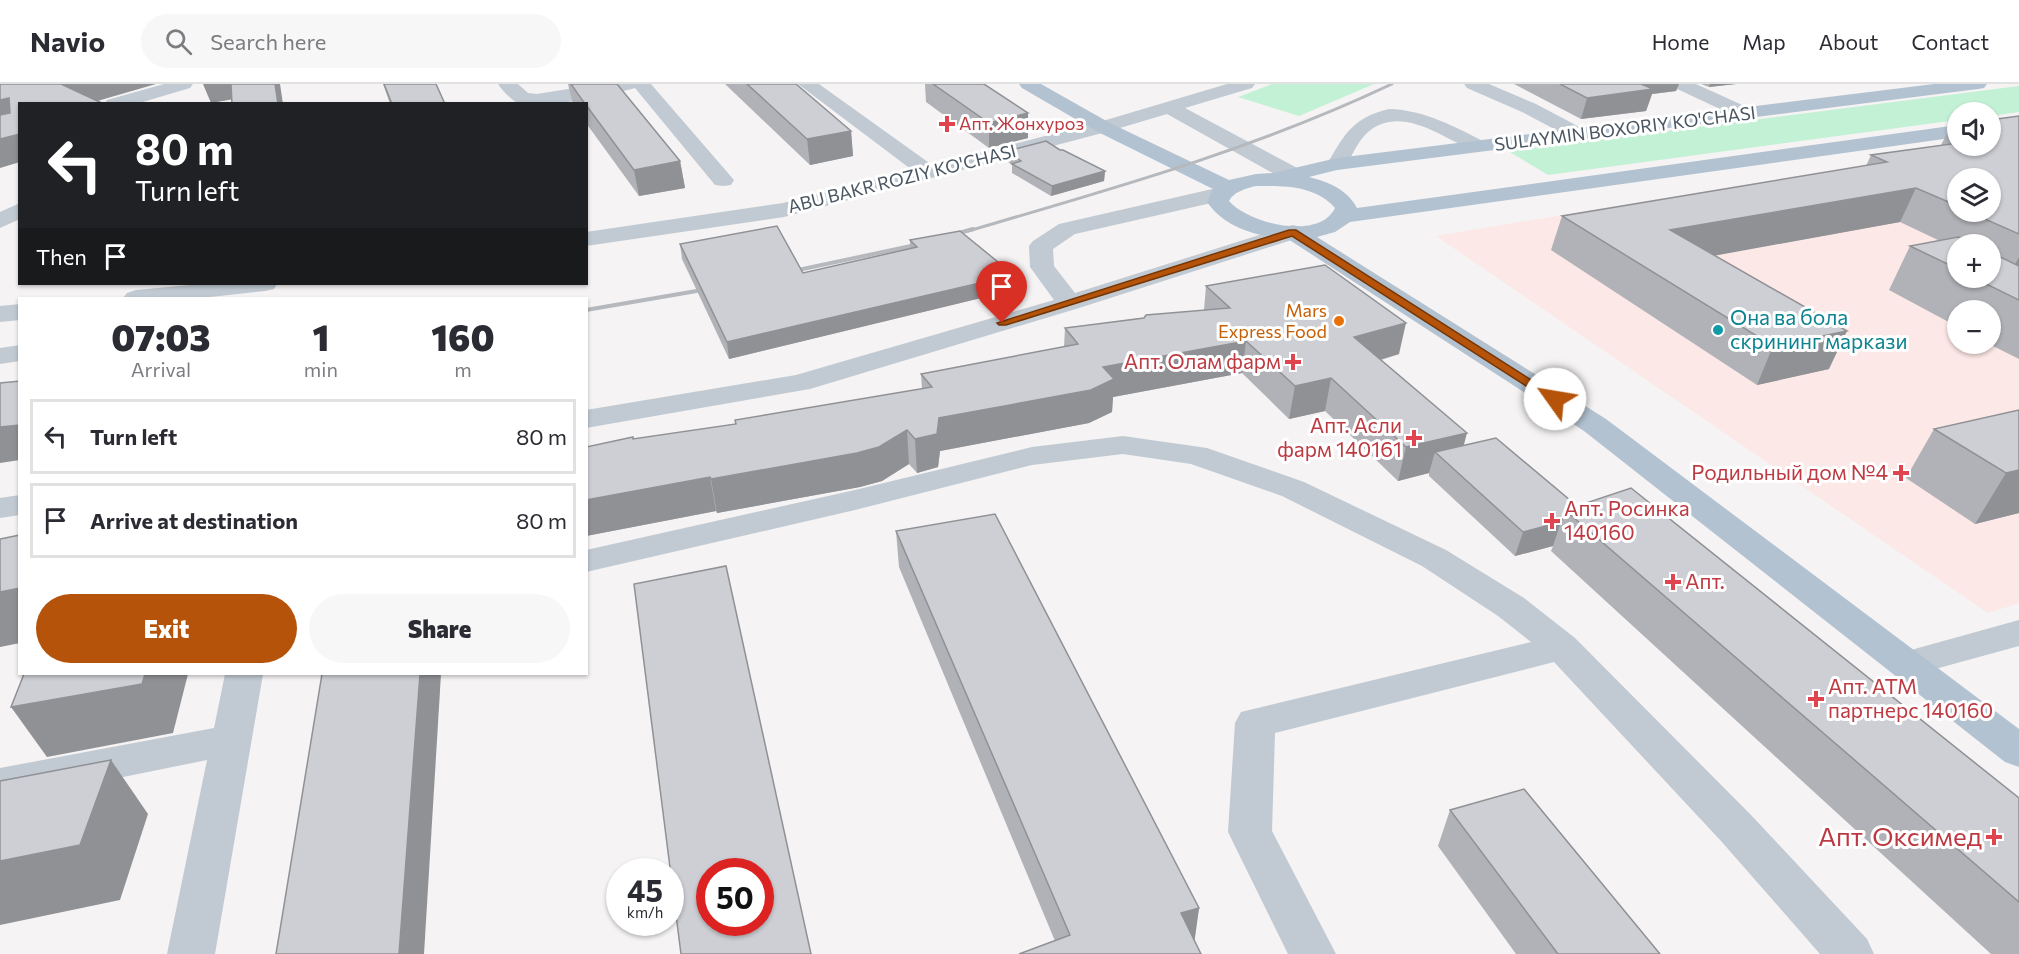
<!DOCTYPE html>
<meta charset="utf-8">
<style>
body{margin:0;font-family:Commissioner,sans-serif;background:#f7f7f7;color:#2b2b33;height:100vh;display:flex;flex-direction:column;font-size:22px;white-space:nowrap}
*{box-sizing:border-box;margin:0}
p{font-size:20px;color:#7c7c81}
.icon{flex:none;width:33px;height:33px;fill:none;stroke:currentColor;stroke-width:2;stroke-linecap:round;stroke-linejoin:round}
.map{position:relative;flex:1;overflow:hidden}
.panel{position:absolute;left:18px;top:213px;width:570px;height:378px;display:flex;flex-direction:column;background:#fff;border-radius:0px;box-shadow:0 2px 4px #0004}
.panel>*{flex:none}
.guide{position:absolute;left:18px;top:18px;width:570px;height:183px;border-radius:0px;box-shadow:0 2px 4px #0004;background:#202124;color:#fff;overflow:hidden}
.tools{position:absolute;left:1947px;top:18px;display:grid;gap:12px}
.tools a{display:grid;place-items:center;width:54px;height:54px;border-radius:50%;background:#fff;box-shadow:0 2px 4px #0004;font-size:30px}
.speed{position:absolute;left:606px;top:774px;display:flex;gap:12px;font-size:30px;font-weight:700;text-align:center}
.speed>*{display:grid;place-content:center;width:78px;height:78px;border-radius:50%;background:#fff;box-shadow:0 2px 4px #0004;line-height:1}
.speed small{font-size:15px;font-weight:400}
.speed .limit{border:9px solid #d22;background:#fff;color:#111}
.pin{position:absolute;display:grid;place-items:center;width:51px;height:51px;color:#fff;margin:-62px -26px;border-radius:50% 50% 50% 0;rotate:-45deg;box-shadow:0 0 6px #0007}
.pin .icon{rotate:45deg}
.me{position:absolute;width:66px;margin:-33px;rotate:302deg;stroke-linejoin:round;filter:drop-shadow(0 0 4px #0008)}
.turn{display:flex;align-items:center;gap:21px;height:126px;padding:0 18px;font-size:27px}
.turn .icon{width:78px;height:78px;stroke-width:2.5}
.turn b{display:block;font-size:42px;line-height:51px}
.then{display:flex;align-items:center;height:57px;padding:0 18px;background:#0003;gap:12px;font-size:22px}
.eta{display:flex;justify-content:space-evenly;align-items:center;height:102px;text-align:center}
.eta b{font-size:36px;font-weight:800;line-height:42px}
.primary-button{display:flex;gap:12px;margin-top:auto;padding:12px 18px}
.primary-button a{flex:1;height:69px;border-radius:36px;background:#b45309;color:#fff;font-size:24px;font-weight:800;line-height:69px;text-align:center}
.primary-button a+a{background:#f7f7f7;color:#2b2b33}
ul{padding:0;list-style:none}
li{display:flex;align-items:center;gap:18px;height:75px;margin:0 12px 9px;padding:0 6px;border:3px solid #e1e1e2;border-radius:0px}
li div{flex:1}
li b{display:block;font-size:22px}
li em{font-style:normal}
header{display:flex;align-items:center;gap:36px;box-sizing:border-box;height:84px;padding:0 30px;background:#fff;border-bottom:2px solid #e1e1e2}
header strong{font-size:28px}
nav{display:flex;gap:33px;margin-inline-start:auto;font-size:21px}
.search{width:420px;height:54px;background:#f7f7f7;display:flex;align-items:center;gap:15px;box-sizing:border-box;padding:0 21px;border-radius:33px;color:#7c7c81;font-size:22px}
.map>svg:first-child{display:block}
</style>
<header>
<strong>Navio</strong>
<div class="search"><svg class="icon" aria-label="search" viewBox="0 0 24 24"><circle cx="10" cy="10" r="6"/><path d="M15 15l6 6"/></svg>Search here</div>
<nav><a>Home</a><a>Map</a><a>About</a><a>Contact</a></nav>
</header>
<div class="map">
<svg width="2019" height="870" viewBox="0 0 2019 870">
<rect width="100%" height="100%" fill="#f5f3f3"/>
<path fill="#fce8e6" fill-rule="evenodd" d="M1960,65L2019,89V519L1988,529L1436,152ZM1958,94H1990V128H1958ZM1958,160H1990V194H1958ZM1958,226H1990V260H1958Z"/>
<g fill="#c3f1d5">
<polygon points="1272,0 1374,0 1299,32 1238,13"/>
<polygon points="2019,2 2019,28 1991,32 1990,28 1958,28 1957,36 1548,91 1508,67"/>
</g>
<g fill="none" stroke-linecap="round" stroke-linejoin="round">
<g fill="#c1cad2" fill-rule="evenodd">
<polygon points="164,0 193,0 190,4 136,20 105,20 107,16"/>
<path d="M498,0H518L528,9L537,10L599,0H651L734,96L731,101L723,102L715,101L635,4C610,11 542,26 518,19C511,16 502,6 498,0Z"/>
<polygon points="798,0 819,0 932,81 1096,39 1227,0 1255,0 1252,4 1185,24 1301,86 1304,91 1301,96 1293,97 1285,96 1167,30 1110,47 784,133 586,162 586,148 783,119 912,86"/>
<polygon points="1464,0 1489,0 1536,20 1587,47 1590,51 1587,55 1573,55 1522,28 1467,4"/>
<polygon points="1672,0 1696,0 1751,25 1754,29 1751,33 1737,33 1675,4"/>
<path d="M1389,25C1425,26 1455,43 1487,59L1490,63L1487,67H1473C1441,52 1399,20 1367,49C1357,58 1352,73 1344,84L1337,86L1330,84L1327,80C1345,50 1352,34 1389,25Z"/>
<polygon points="1221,103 1229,105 1232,110 1229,115 1075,150 1053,165 1054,182 1075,209 1285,143 1293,141 1301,143 1305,148 1301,153 1079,224 810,305 586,344 586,326 796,291 1054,216 1030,183 1029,162 1033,157 1059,140"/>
<polygon points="20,119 20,135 0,144 0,128"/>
<polygon points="200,200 277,200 274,205 265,207 201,214 123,214 127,209 136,206"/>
<polygon points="20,220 20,236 0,238 0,222"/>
<polygon points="20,261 20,277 0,280 0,264"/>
<polygon points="1123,352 1207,364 1304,398 1446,466 1524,514 1575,554 1751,731 1867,855 1874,870 1820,870 1721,757 1554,578 1275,649 1272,747 1336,870 1288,870 1228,748 1235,639 1241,628 1531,558 1498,532 1422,482 1282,412 1191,380 1123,370 1032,381 855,426 586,488 586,466 855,406 1032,363"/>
<polygon points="20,411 20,431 0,434 0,414"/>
<polygon points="2019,536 2019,562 1906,593 1893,589 1887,580 1893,571"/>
<polygon points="225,590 263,590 215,870 167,870 207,676 0,718 0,684 214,644"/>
</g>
<path fill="#b3c2d1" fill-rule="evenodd" d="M1019,0H1041L1110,39L1229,96L1256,90L1273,89L1337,74L1934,0H1987L1984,4L1978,5L1337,86L1309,93C1328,98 1347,105 1357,124L1958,41V53L1350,138L1335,148L1317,153L1606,335L2019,645V683L2005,678L1584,347L1288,155C1257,152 1226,145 1207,118L1213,105L1096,47L1022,4ZM1256,102C1284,102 1315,101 1335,124C1319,157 1249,140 1229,117C1233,108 1247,104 1256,102Z"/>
<path stroke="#b5b8bd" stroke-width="3" d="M968,147C1112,105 1255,65 1392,0"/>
<g stroke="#b5b8bd" stroke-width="4">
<polyline points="945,153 973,145"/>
<polyline points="784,189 925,159"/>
<polyline points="586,226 714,204"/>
</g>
</g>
<g fill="#b0b2b7" fill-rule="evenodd">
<polygon points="383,0 436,0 445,20 390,20"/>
<polygon points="568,0 617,0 680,77 685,104 639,112 586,39 586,20 573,20"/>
<polygon points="725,0 796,0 851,47 853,72 810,81"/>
<polygon points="925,0 984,0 1028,29 1028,54 989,64 926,18"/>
<polygon points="1514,0 1679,0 1676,7 1652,10 1646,27 1581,35"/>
<polygon points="1701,0 1736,0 1709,3"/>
<path d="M2019,32V275L1989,260H1990V226H1958V243L1889,206L1910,162L1940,157L1900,138L1714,171L1829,285L1757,301L1551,166L1562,132L1866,82L1871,71L1941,61L1951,42L1958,41V62H1990ZM1958,94L1990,128H1958ZM1958,160H1990V194H1958Z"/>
<polygon points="1060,66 1105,87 1104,97 1051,112 1012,89 1012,81 1007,77 1007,67"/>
<polygon points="910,156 1014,206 729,275 682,175 680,160 803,189 910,164"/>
<polygon points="1206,202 1399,270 1381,276 1464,361 1577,422 2019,714 2019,870 1991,870 1551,467 1553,462 1515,472 1429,392 1429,389 1398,397 1325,327 1289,335 1242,289 1113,313 1112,328 1089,339 940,367 938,383 917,389 909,380 882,397 860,403 717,429 716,427 586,452 586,363 633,355 735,340 735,336 922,305 921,290 1064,263 1065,244 1204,226"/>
<polygon points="2019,326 2019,429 1975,440 1906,394 1934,345"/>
<polygon points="896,447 1199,824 1194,856 1055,857 899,483"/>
<polygon points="1450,726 1660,870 1516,870 1438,762"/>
</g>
<g fill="#909195">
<polygon points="61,0 156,0 87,20"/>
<polygon points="203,0 234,0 240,14 211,19"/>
<polygon points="275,0 280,0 283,20 278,20"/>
<polygon points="1624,0 1679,0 1676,7 1652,10 1646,27 1581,35 1587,14"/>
<polygon points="1710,0 1736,0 1709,3"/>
<polygon points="9,14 20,34 0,43 0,16"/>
<polygon points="1028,29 1028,54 989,64 989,39"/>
<polygon points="851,47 853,72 810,81 807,55"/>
<polygon points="20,50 20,78 0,84 0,55"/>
<polygon points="680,77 685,104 639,112 634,86"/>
<polygon points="1105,87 1104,97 1051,112 1052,102"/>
<polygon points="1916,104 1900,138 1658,182 1670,146"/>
<polygon points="2019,173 2019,188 2010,190"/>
<polygon points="1014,191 1014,206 729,275 727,258"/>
<polygon points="1406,239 1399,270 1348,285 1354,253"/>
<polygon points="1847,247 1829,285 1757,301 1773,262"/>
<polygon points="1246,257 1242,289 1113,313 1112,328 1089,339 940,367 938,383 917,389 915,355 939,334 1103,283"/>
<polygon points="1331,294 1325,327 1289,335 1295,302"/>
<polygon points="20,341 20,376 0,379 0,343"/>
<polygon points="907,346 909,380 882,397 860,403 717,429 711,395"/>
<polygon points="1467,349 1458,383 1435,368 1429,389 1398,397 1406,363"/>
<polygon points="2019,386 2019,429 1975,440 2006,389"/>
<polygon points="710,393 716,427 586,452 586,416"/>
<polygon points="1561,438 1553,462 1515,472 1523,448"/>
<polygon points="20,504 20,559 0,563 0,508"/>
<polygon points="145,590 188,590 173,649 47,673 11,623"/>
<polygon points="420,590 441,590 424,870 399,870"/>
<polygon points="111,676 148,730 120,816 0,841 0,777"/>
<polygon points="1199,824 1194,861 1181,829"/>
</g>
<g fill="#cdcfd5" stroke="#909195" stroke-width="1.5" fill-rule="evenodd">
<polygon points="0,0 63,0 61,0 104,20 20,20 20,50 0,55 0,31 10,29 9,14 0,16"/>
<polygon points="231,0 275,0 278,20 232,20"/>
<polygon points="384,0 436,0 445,20 392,20"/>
<polygon points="571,0 617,0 680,77 634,86 586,21 586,20 585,20"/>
<polygon points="747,0 796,0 851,47 807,55"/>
<polygon points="933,0 984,0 1028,29 989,39"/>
<polygon points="1560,0 1641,0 1653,5 1587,14"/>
<polygon points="2019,32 2019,150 1969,128 1990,128 1990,94 1958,94 1958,122 1916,104 1670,146 1847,247 1773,262 1562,132 1887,78 1871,71 1958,59 1958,62 1990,62 1990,36"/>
<polygon points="1958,41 1958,45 1951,42"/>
<polygon points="1046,57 1060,66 1063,66 1105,87 1052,102 1012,80 1021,77 1007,67"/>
<polygon points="777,142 803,189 917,163 910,156 960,147 1014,191 727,258 680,160"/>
<polygon points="1958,153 1974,160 1958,160 1958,185 1910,162"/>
<polygon points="1990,168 2019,182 2019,216 1974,194 1990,194"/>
<polygon points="1325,181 1406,239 1354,253 1467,349 1406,363 1331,294 1295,302 1246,257 1103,283 1114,295 1091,306 939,334 937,350 915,355 907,346 879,363 857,369 711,395 710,393 586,416 586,363 633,353 633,355 736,340 735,336 932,303 921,290 1078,260 1065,244 1144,234 1146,231 1230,224 1206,202"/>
<polygon points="20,297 20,341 0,343 0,299"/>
<polygon points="2019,326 2019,386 2006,389 1934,345"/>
<polygon points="1496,354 1577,422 1565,426 1561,438 1523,448 1435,368"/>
<polygon points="1631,404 2019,714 2019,818 1565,426"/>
<polygon points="995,430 1199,824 1181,829 1201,870 1019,870 1070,851 896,447"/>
<polygon points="20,451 20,504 0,508 0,455"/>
<path d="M726,482L811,870H681L634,500ZM710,788H760V838H710Z"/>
<polygon points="24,590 145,590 142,600 11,623"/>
<polygon points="322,590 420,590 399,870 276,870"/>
<polygon points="111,676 80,761 0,777 0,697"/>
<polygon points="1524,705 1660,870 1558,870 1450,726"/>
</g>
<polygon fill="#b45309" stroke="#753606" stroke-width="1.5" points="1289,146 1296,146 1561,315 1559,318 1551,318 1292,152 1006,241 999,241 997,239"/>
<g fill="#e0444e" stroke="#fff" stroke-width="2">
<path d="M944 31h6v6h6v6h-6v6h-6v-6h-6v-6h6z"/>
<path d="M1290 269h6v6h6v6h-6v6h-6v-6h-6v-6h6z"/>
<path d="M1411 345h6v6h6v6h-6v6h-6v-6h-6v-6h6z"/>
<path d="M1898 380h6v6h6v6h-6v6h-6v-6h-6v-6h6z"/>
<path d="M1549 428h6v6h6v6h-6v6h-6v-6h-6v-6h6z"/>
<path d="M1670 489h6v6h6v6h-6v6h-6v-6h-6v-6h6z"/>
<path d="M1813 606h6v6h6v6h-6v6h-6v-6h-6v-6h6z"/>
<path d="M1991 744h6v6h6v6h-6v6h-6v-6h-6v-6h6z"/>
</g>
<circle fill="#e8710a" stroke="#fff" stroke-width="2" cx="1339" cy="237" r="6"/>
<circle fill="#0f9aa8" stroke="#fff" stroke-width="2" cx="1718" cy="246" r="6"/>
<g text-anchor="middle" stroke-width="6" stroke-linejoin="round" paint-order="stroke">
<g font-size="18" fill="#be3a42" stroke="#fff" text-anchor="start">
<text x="959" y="46">Апт. Жонхуроз</text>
</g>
<g font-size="18" fill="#4a5661" stroke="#fff">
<text transform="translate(1625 45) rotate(-7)" y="6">SULAYMIN BOXORIY KO'CHASI</text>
<text transform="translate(902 95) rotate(-14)" y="6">ABU BAKR ROZIY KO'CHASI</text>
</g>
<g font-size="18" fill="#c56008" stroke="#fff" text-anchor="end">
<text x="1327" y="233">Mars<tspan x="1327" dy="21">Express Food</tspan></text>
</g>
<g font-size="21" fill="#0d838f" stroke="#fff" text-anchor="start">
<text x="1730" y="241">Она ва бола<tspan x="1730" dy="24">скрининг маркази</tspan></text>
</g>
<g font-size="21" fill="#be3a42" stroke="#fff" text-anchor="end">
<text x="1281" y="285">Апт. Олам фарм</text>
<text x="1402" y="349">Апт. Асли<tspan x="1402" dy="24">фарм 140161</tspan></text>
<text x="1888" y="396">Родильный дом №4</text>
<text x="1564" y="432" text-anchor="start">Апт. Росинка<tspan x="1564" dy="24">140160</tspan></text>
<text x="1685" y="505" text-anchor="start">Апт.</text>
<text x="1828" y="610" text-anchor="start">Апт. АТМ<tspan x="1828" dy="24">партнерс 140160</tspan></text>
</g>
<g font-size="26" fill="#be3a42" stroke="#fff" text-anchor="end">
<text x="1982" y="762">Апт. Оксимед</text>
</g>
</g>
</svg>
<div class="tools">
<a><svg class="icon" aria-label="sound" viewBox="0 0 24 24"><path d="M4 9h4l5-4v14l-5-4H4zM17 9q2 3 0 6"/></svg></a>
<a><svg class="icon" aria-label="layers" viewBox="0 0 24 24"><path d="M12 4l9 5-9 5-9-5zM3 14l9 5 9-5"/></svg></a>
<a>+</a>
<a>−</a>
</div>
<div class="speed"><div>45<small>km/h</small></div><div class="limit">50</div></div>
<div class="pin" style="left:1002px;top:239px;background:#d93025"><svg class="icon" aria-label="arrive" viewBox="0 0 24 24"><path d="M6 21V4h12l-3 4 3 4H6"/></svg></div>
<svg class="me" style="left:1555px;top:315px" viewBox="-20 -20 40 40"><circle r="19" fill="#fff"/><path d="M0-13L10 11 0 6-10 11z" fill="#b45309"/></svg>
<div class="guide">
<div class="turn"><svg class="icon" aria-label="left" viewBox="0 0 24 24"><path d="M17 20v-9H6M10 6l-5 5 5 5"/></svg><div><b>80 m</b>Turn left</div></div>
<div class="then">Then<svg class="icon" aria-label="arrive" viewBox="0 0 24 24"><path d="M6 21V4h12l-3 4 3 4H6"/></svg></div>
</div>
<section class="panel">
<div class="eta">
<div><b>07:03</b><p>Arrival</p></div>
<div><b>1</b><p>min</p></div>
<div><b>160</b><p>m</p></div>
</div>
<ul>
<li><svg class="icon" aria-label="left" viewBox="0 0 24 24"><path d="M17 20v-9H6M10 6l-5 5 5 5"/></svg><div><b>Turn left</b></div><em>80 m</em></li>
<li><svg class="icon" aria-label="arrive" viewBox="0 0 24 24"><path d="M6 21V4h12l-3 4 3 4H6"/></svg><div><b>Arrive at destination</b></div><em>80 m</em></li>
</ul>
<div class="primary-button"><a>Exit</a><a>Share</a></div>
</section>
</div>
